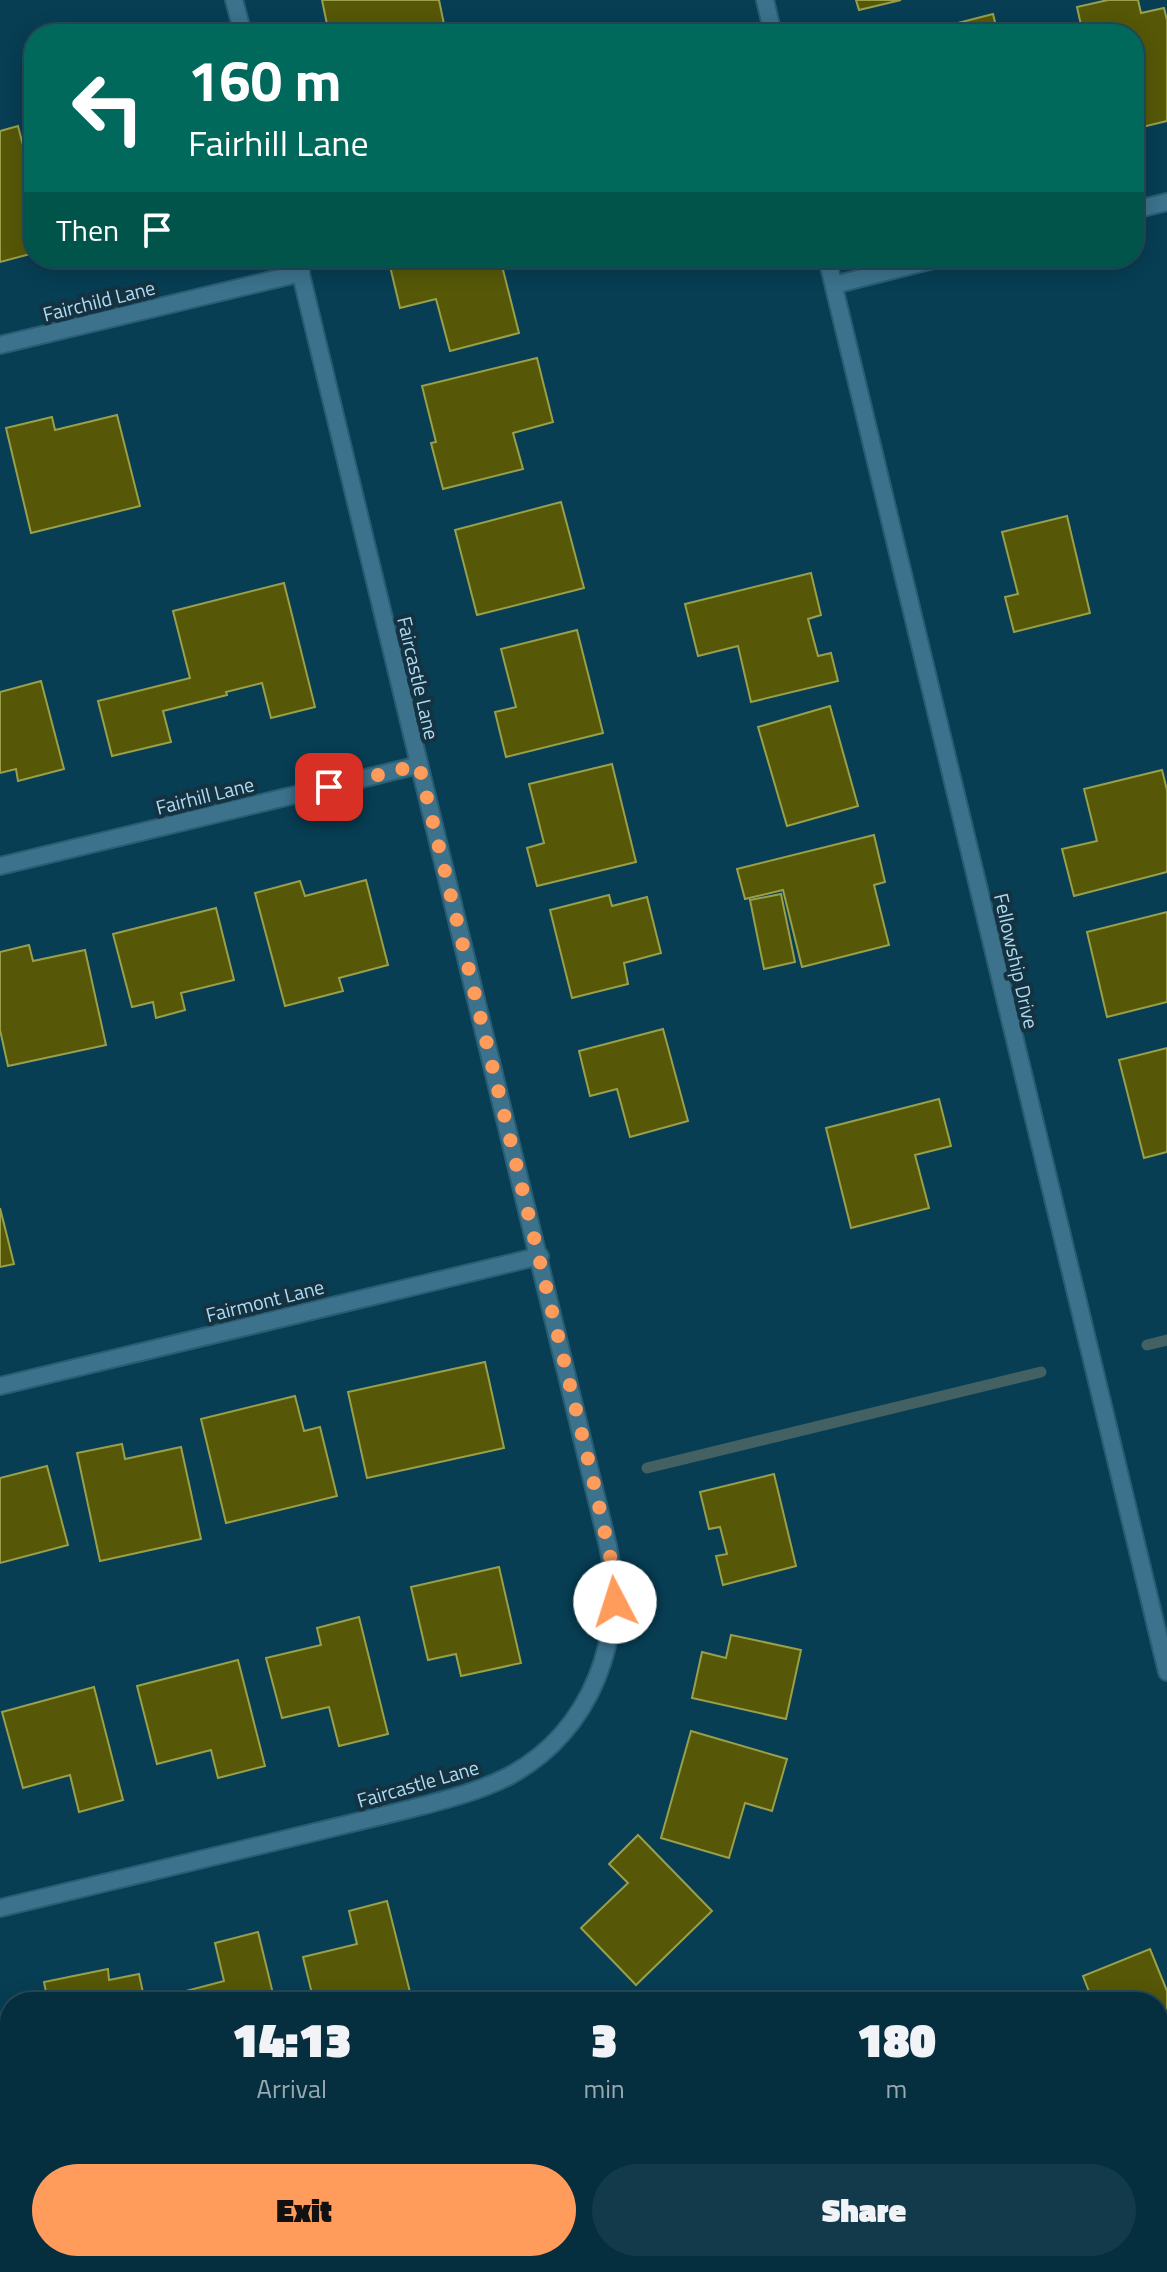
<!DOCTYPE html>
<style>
body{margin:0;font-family:"Titillium Web",sans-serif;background:#133a4a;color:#f1f3f6;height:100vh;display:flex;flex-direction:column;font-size:30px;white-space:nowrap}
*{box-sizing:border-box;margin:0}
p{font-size:26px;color:#97a8b0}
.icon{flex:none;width:44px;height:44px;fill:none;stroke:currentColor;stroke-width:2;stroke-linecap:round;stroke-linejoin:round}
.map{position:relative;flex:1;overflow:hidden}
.drawer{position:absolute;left:0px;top:1992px;width:1168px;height:280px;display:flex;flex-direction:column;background:#052e3f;border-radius:32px 32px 0 0;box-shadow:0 4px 20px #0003,0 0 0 2px #264a59}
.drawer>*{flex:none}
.guide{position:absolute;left:24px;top:24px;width:1120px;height:244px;border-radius:32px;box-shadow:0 4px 20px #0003,0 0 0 2px #264a59;background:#00695c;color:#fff;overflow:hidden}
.pin{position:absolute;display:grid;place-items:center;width:68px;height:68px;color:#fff;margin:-34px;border-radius:16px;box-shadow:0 4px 12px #0006}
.me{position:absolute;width:88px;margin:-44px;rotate:355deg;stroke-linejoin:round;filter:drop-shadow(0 0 6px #0008)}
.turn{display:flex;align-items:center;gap:28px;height:168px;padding:0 32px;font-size:36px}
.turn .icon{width:104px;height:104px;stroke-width:2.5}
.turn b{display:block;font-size:56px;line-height:68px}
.then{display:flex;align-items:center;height:76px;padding:0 32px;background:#0003;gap:16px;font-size:30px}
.eta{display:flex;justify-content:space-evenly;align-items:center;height:136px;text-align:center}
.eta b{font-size:48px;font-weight:800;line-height:56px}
.button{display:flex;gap:16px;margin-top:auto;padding:16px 32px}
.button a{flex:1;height:92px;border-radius:48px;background:#ff9b5b;color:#111;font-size:32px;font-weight:800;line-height:92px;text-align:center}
.button a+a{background:#133a4a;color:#f1f3f6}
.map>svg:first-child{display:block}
</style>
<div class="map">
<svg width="1167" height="2272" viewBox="0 0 1167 2272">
<rect width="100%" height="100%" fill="#073e54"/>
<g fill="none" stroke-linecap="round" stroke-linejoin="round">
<g stroke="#436062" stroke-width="11">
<polyline points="1147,1345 1167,1340"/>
<polyline points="647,1468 1041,1372"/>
</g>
</g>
<g fill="#565807" stroke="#9a9f4a" stroke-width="2">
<polygon points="322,0 439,0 446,34 329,34"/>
<polygon points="856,0 901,0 859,10"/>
<polygon points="1108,0 1138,0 1141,13 1164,8 1167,20 1167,121 1134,129 1134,34 1083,34 1077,7"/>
<polygon points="993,14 998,34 919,33"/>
<polygon points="18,126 34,188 34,253 0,262 0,131"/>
<polygon points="406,258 500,258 519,333 450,351 436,299 400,308 389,262"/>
<polygon points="537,358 553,422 513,433 523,469 443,489 431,443 436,442 422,386"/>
<polygon points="117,415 140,506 31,533 6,428 52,417 55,430"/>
<polygon points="561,502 584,588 477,615 455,530"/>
<polygon points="1067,516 1090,613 1014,632 1005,597 1018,594 1002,532"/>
<polygon points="811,573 821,615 808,619 818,656 831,653 838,681 751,702 738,646 698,656 685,604"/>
<polygon points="284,583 315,707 271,718 262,683 226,692 227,695 163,711 171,742 112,756 98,701 190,678 173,611"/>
<polygon points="577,630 603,733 506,757 495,712 516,707 501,649"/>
<polygon points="41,681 64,769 18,781 16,769 0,773 0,692"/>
<polygon points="830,706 858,806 787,826 758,727"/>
<polygon points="612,764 636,862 537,886 527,848 544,843 529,784"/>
<polygon points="1162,770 1167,790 1167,872 1074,896 1062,849 1097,841 1084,789"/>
<polygon points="874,835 885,882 874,885 889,945 802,967 783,890 745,899 737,869"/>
<polygon points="366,880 388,965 339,978 343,991 285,1006 255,893 300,881 305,896"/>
<polygon points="781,894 795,962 764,969 750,900"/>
<polygon points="609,895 612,906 647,897 661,953 624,963 628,984 572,998 550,910"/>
<polygon points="216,908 234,980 181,993 185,1010 156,1018 153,1002 132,1007 113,934"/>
<polygon points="1167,912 1167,1002 1107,1017 1087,932"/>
<polygon points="29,945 33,961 85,950 106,1045 8,1066 0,1030 0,952"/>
<polygon points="663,1029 688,1121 630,1137 617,1089 590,1096 579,1051"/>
<polygon points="1167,1048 1167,1152 1144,1158 1119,1060"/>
<polygon points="939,1099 951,1146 915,1155 929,1208 851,1228 826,1128"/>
<polygon points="0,1208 14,1264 0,1267"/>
<polygon points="485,1362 504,1448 367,1478 348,1392"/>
<polygon points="295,1396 304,1431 320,1427 337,1496 226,1523 201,1419"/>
<polygon points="122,1444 125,1459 181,1447 201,1539 100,1561 77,1453"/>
<polygon points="47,1466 68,1545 0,1563 0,1478"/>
<polygon points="774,1474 796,1566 723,1585 716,1556 727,1554 720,1527 709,1529 700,1492"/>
<polygon points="499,1567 521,1663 461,1676 456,1654 428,1660 411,1587"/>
<polygon points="359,1617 388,1734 339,1746 329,1707 282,1718 266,1658 321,1645 317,1628"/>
<polygon points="731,1635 801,1650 786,1719 692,1698 702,1652 726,1658"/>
<polygon points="238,1660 265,1766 218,1778 211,1750 157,1764 137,1686"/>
<polygon points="94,1687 123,1800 79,1812 70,1775 23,1788 2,1712"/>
<polygon points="691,1731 787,1759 772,1811 745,1803 729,1858 661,1838"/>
<polygon points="638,1835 712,1911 636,1985 581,1928 628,1883 609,1864"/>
<polygon points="387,1901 412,2000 341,2002 341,1999 314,2002 303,1957 357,1944 349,1911"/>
<polygon points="258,1932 275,2002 173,2002 171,1995 224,1981 215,1943"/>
<polygon points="1150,1949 1167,1991 1167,2049 1158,2053 1158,2002 1093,2002 1083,1976"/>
<polygon points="108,1969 109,1980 139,1974 145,2002 25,2002 47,1997 44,1982"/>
<polygon points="133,2262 188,2262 181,2264 182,2272 136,2272"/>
<polygon points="281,2262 320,2262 322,2272 283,2272"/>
<polygon points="1064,2262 1071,2262 1077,2272 1049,2272"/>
</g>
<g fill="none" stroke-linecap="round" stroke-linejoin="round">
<g stroke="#295d73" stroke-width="20">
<g id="minor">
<polyline points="234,0 243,34"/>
<polyline points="765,0 773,34"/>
<polyline points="1134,210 1167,202"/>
<polyline points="827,258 1167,1672"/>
<polyline points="834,285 941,258"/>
<polyline points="0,345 301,273"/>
<polyline points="0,866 419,765"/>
<polyline points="0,1386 540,1256"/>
<path d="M0,1908L410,1809C444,1800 478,1792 509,1776C592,1732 627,1635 608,1546L297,258"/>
</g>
</g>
<use href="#minor" stroke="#3c728c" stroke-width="16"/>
</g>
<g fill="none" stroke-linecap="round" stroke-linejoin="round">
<polyline stroke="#ff9b5b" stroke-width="14" stroke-dasharray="0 25.2" points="329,787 419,765 595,1488 614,1574 615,1602"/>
</g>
<g text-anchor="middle" stroke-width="8" stroke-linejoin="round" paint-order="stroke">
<g font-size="20" fill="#b0daf1" stroke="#153240">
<text transform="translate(99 301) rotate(-14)" y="7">Fairchild Lane</text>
<text transform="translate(418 678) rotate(77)" y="7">Faircastle Lane</text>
<text transform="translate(205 796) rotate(-14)" y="7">Fairhill Lane</text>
<text transform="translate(1016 961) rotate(77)" y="7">Fellowship Drive</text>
<text transform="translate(265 1301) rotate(-14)" y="7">Fairmont Lane</text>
<text transform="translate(418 1784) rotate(-16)" y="7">Faircastle Lane</text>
</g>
</g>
</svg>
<div class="pin" style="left:329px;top:787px;background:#d93025"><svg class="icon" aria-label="arrive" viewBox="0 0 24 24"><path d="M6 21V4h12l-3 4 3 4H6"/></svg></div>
<svg class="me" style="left:615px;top:1602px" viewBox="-20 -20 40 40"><circle r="19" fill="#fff"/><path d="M0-13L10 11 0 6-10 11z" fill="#ff9b5b"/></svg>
<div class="guide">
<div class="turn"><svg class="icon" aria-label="left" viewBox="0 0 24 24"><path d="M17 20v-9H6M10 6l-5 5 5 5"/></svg><div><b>160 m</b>Fairhill Lane</div></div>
<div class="then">Then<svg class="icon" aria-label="arrive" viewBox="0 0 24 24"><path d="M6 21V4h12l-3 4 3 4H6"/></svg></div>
</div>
<section class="drawer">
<div class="eta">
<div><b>14:13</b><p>Arrival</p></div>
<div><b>3</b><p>min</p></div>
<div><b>180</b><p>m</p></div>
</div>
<div class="button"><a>Exit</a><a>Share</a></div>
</section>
</div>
